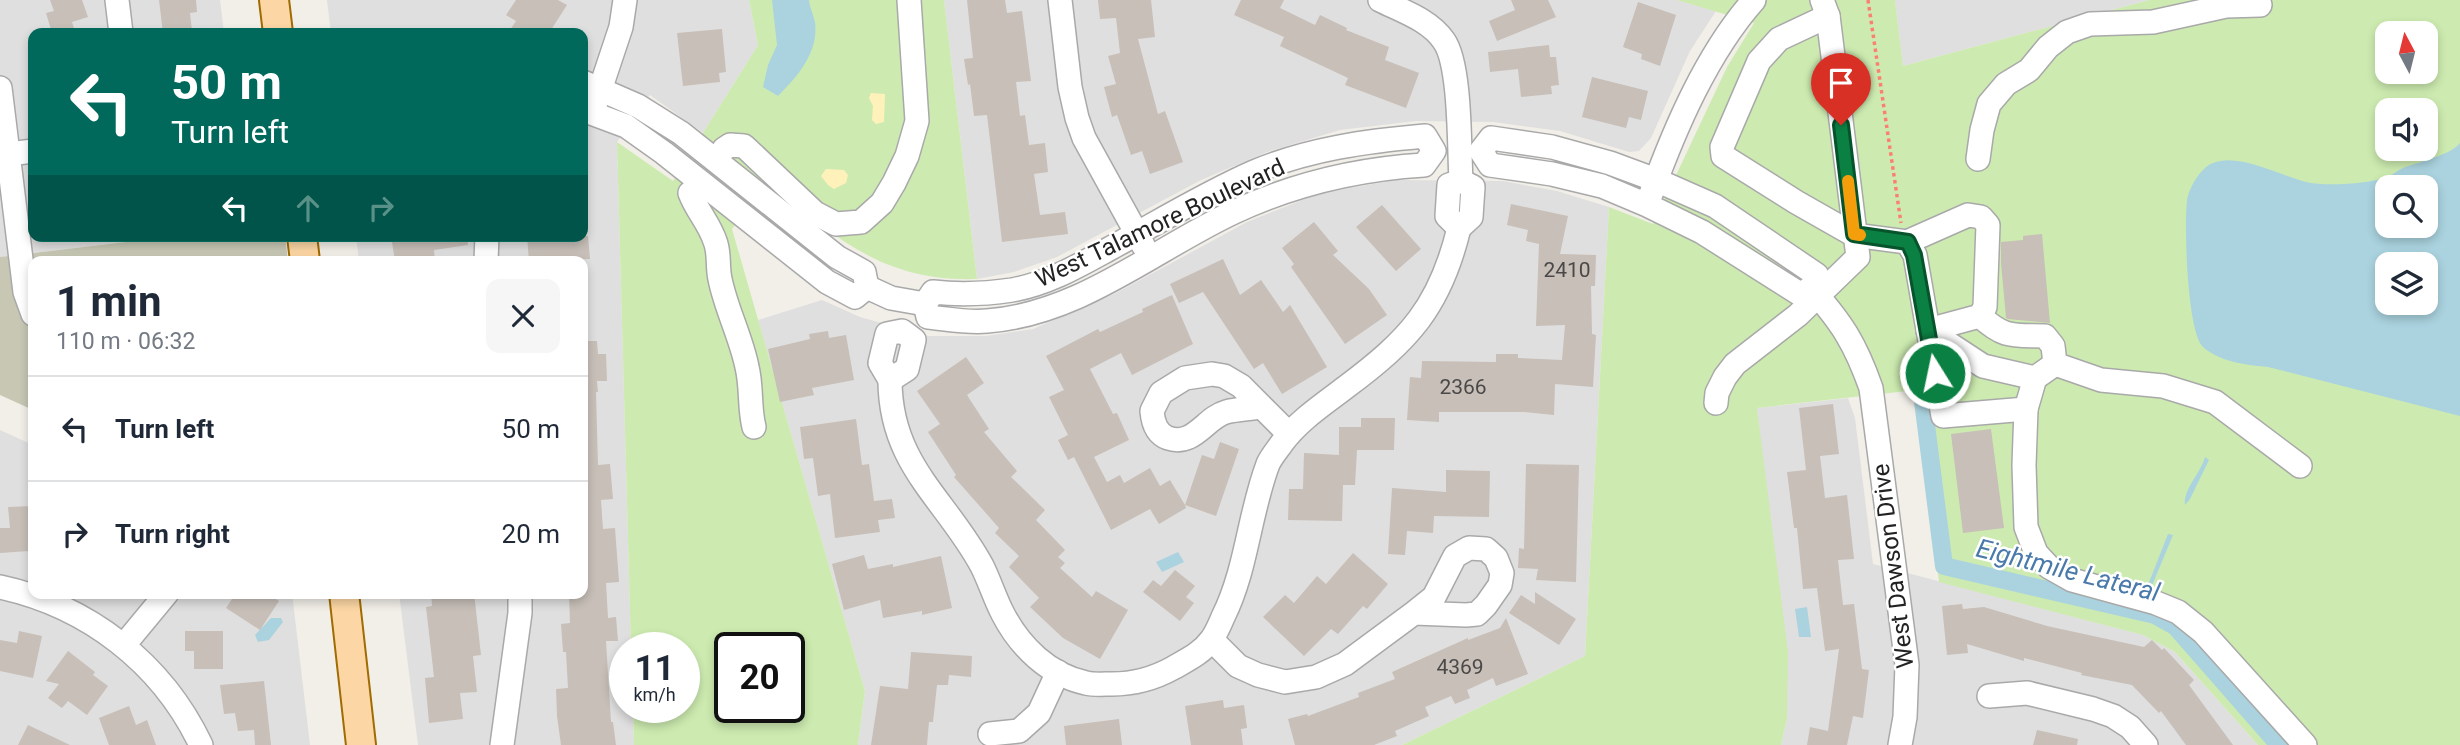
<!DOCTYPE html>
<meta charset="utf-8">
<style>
body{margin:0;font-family:Roboto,sans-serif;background:#f6f6f7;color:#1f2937;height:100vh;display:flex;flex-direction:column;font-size:26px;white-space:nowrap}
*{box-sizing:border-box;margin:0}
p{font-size:23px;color:#747a83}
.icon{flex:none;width:38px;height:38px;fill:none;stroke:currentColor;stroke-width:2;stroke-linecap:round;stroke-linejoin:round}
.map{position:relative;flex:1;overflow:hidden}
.drawer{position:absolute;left:28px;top:256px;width:560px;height:343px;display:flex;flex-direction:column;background:#fff;border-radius:14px;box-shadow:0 4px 10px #0003}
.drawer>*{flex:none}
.guide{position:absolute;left:28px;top:28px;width:560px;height:214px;border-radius:14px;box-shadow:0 4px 10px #0003;background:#00695c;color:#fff;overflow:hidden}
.needle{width:46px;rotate:353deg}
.buttons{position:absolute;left:2375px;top:21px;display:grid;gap:14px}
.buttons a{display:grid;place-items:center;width:63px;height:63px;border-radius:14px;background:#fff;box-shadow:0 4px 10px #0003;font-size:35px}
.speed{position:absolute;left:609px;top:632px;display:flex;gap:14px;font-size:35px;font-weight:700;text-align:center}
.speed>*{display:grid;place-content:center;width:91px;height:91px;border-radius:50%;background:#fff;box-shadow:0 4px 10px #0003;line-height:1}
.speed small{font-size:18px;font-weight:400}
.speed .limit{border:4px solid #111;border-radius:10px;background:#fff;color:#111}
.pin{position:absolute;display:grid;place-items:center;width:60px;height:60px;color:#fff;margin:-72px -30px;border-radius:50% 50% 50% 0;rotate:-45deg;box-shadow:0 0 7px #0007}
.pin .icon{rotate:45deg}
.me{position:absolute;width:77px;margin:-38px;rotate:350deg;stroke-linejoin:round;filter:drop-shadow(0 0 5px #0008)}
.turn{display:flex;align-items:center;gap:24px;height:147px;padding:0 28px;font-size:32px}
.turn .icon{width:91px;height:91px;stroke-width:2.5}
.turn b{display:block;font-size:49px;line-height:60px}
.lanes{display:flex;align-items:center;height:66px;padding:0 28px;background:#0003;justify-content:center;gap:35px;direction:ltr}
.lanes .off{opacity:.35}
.round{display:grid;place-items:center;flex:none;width:74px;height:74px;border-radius:14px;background:#f6f6f7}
.headline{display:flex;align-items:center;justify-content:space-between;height:119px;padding:0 28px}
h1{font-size:42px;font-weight:700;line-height:52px}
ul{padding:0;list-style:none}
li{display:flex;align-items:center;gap:21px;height:105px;padding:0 28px;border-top:2px solid #e0e1e3}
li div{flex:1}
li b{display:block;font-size:26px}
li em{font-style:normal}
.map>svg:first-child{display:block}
</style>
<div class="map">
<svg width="2460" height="745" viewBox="0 0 2460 745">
<rect width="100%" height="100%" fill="#f2efe9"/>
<g fill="#e0dfdf">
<polygon points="0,0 220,0 224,33 33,33 33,236 176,236 0,257"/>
<polygon points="327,0 749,0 758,45 703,133 650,95 617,142 631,647 625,648 625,707 633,707 634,745 418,745 399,593 583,593 583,261 359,261 356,236 583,236 583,33 331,33"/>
<polygon points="944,0 1677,0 1716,11 1690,51 1651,138 1639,151 1629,152 1560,131 1493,122 1416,121 1340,130 1267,152 1201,180 1057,257 1014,272 977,279"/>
<polygon points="1895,0 2149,0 1903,66"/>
<polygon points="1397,180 1503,181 1557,191 1609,207 1585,656 1402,745 858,745 865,691 758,320 822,300 860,317 928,336 986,336 1033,329 1116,293 1247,222 1320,193"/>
<polygon points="1848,398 1855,418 1873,564 2143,635 2175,652 2258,745 1781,745 1787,719 1757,408"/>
<polygon points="0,430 33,445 33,593 292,593 310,745 0,745"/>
</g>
<polygon fill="#c7c7b4" points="176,236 285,236 288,261 33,261 33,410 0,395 0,257"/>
<g fill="#cdebb0" fill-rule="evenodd">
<path d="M749,0H944L977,279C884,282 837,239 769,183L732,229L865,691L858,745H634L633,707H684V648L631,647L617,142L673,181L758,45ZM730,648H789V707H730Z"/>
<path d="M1677,0H1895L1903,66L2149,0H2460V745H2258L2175,652L2143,635L1939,582L1916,390L1757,408L1788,652L1787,719L1781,745H1402L1585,656L1609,207L1653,224L1727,67L1754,23ZM2387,33H2426V72H2387ZM2387,110H2426V149H2387ZM2387,187H2426V226H2387ZM2387,264H2426V303H2387Z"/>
</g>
<g fill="#fff1ba">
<polygon points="871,93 885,94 884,122 876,124 872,120 873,106 869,98"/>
<polygon points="826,169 844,170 848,175 846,183 834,189 828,185 821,176"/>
</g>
<g fill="#aad3df" fill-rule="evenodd">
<path d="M772,0H809C810,8 813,14 815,22C819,52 798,76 778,96L763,87L768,65L777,45Z"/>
<path d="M2460,143V416L2268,367C2247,365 2220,362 2203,347C2187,332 2184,225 2187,201C2188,189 2201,167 2213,163C2241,152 2283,178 2311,183C2329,186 2372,184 2389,176C2394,174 2398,170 2403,168C2418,162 2451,155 2460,143ZM2426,187V226H2387V187ZM2426,264V303H2387V264Z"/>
<path d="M2205,457L2209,460L2190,499L2185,505C2183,489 2201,473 2205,457Z"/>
<polygon points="2168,534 2173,535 2151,588 2148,585"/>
<polygon points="1178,552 1184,562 1162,572 1156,562"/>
<polygon points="1807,607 1811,637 1799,637 1795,609"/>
<polygon points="271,618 281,618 283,622 269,640 258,642 255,635"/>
</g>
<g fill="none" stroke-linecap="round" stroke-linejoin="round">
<polyline stroke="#aad3df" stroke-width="18" points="1919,370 1944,566 2155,615 2175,626 2279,745"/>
</g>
<g fill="#c7bfb8">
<polygon points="50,0 82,0 88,17 72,22 75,31 52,33 46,13 54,11"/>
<polygon points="159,0 196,0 197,12 190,13 192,31 163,33"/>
<polygon points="516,0 558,0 567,5 549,33 508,33 516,21 506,15"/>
<polygon points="967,0 1005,0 1007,13 1022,11 1031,81 1016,82 1020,116 1025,115 1029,145 1045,143 1048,172 1034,174 1040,215 1065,212 1068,234 1002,242 987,115 974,116 970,84 968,85 964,59 973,58"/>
<polygon points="1098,0 1151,0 1155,37 1138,39 1158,114 1165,111 1183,162 1150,174 1142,151 1131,155 1117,115 1112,117 1104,87 1116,84 1108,56 1120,53 1116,18 1100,19"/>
<polygon points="1241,0 1284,0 1280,8 1315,25 1320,15 1347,28 1346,30 1389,47 1385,60 1419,73 1406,108 1345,85 1348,78 1280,46 1284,37 1234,15"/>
<polygon points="1511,0 1548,0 1556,17 1497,41 1489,21 1515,10"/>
<polygon points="1638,2 1676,15 1660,66 1641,59 1642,54 1623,47"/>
<polygon points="722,29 726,72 719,73 720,82 683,86 677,33"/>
<polygon points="1549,45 1550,57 1556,57 1559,85 1551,86 1552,94 1521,97 1518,69 1490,72 1488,52"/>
<polygon points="1592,77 1648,91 1641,120 1629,117 1626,128 1582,117"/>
<polygon points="1511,204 1568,216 1560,254 1596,255 1595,286 1591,286 1592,334 1596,335 1593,387 1555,384 1554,415 1524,412 1439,412 1439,422 1407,420 1410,377 1421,378 1422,361 1496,362 1496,354 1518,354 1518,358 1562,360 1565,325 1536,326 1539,244 1526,241 1528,230 1507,225"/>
<polygon points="1382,205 1421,249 1396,271 1356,227"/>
<polygon points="1314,222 1338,251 1333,255 1369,289 1387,315 1345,344 1291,267 1294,264 1282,248"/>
<polygon points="2042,234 2050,323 2008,319 2006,318 2001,263 2001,242 2023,240 2023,236"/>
<polygon points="391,236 467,236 468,245 434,250 435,261 395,261"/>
<polygon points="527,236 588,236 590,259 529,261"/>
<polygon points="1223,259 1240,295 1261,280 1283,312 1290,305 1327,367 1282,394 1263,363 1254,369 1203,292 1179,303 1170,284"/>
<polygon points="1172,295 1193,344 1132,375 1121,353 1090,369 1113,414 1117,413 1129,440 1094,457 1107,482 1120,475 1124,483 1150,468 1160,486 1170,480 1185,505 1202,455 1214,459 1220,442 1239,449 1216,516 1185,505 1186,508 1159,524 1150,509 1111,530 1074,457 1068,460 1058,440 1068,435 1049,397 1064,390 1046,356 1098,329 1100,332 1143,312 1142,309"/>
<polygon points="828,331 829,338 846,335 854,380 812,388 814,395 780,402 768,349 810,339 809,334"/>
<polygon points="583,341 597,341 598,354 606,354 607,381 597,381 598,392 596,392 598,465 610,464 613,499 601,500 603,529 615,528 619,582 606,583 608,618 616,617 618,641 606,641 611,722 613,722 616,745 561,745 557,716 556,689 568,688 566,652 563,652 561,624 570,623 569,594 583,593"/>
<polygon points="966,357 984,383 967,395 989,429 984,432 1017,471 1011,477 1045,510 1036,520 1065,550 1058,557 1065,563 1060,568 1092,597 1096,591 1128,610 1100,659 1063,638 1030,607 1039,598 1009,567 1019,556 995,533 999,528 954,477 956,475 928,432 940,424 917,391"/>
<polygon points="1833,404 1839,454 1820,456 1825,498 1847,495 1854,559 1838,560 1843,605 1854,604 1862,669 1869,670 1863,718 1853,716 1847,745 1807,745 1810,727 1828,731 1839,649 1825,651 1817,588 1803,589 1797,528 1794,528 1787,472 1806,470 1799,408"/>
<polygon points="1361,418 1395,418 1394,450 1357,450 1355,485 1343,485 1342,521 1288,520 1289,489 1303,489 1304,453 1339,455 1339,427 1361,427"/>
<polygon points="856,419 862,465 869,464 874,501 892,499 895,518 878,520 880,532 835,538 830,494 818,496 813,458 804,459 800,427"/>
<polygon points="1991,429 2004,528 1963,533 1951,434"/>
<polygon points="1526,464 1579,465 1576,582 1536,580 1538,569 1518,568 1519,548 1524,549"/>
<polygon points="1446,470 1490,471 1489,517 1434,516 1433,533 1407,531 1405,555 1388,554 1392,488 1446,492"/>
<polygon points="33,506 33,537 28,537 29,551 0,553 0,528 10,528 8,507"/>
<polygon points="1353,553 1388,584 1367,609 1363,606 1338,634 1331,629 1304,656 1263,617 1285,595 1294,603 1317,576 1326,584"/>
<polygon points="864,555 868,569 893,564 893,567 941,556 952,608 922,615 922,611 883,618 880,600 844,610 832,564"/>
<polygon points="1175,570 1195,586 1186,597 1194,603 1180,621 1143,592 1153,580 1161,586"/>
<polygon points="1535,592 1576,619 1559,645 1509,613 1521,595 1535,604"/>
<polygon points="236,593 267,593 279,601 260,630 226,608"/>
<polygon points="431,593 474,593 481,655 473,656 477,692 460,693 463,719 429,723 425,678 434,677 426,607 432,606"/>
<polygon points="1962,604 1963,609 1984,607 2047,626 2144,647 2152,640 2162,650 2164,648 2194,680 2189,685 2233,745 2186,745 2161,711 2159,713 2132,685 2081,675 2082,673 2024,658 2024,661 1967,644 1968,653 1947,655 1942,606"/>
<polygon points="1506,618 1528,674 1496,686 1493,678 1467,690 1470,698 1455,704 1451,696 1425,707 1429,716 1395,731 1397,736 1374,745 1295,745 1288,719 1307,714 1308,716 1359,697 1358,693 1395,679 1392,672 1468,638 1468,640 1500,628"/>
<polygon points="19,631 42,636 33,678 0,671 0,640 17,643"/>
<polygon points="185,631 223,631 223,669 194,669 194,651 185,651"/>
<polygon points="68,651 95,672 93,675 108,686 87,715 68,701 62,708 48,698 59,684 46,681"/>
<polygon points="911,652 972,656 971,677 949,675 948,685 937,685 933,722 929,722 927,745 871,745 880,686 908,689"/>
<polygon points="264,681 271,745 255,745 254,730 238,731 235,713 224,714 220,685"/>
<polygon points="1223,700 1224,708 1244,705 1247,728 1241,729 1243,745 1191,745 1185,706"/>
<polygon points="129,706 136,725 147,720 156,745 109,745 99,718"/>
<polygon points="1119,719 1122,745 1066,745 1064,726"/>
<polygon points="28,725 70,745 18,745"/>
<polygon points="2037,730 2078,739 2077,745 2033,745"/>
</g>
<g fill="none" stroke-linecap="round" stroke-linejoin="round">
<g stroke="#a9a9a9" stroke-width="26">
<g id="minor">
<polyline points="117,0 121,33"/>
<polyline points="1060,0 1070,87 1077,118 1084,138 1143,245"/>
<path d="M1380,0C1402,11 1430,20 1444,41C1461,65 1459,149 1461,181"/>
<path d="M1828,16L1779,39L1759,61L1722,147L1723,156L1796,202L1854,235L1907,242L1915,255L1943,416L2026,409L2035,378L2055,364L2053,346L2045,336C2013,335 2005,339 1980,316"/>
<polyline points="583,82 638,106 681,133 837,257 864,272 867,287 855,297 827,282 664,153 626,126 583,110"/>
<polyline points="0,88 25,292 33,314"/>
<polyline points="596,102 621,27 625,0"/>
<path d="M1425,136L1434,151L1424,165C1358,169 1294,184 1234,212C1153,250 1080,314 987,321C968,323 948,319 928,317L925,304L933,292C959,295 985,294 1012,290C1047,284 1078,266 1109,249C1157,223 1204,194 1254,172C1308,149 1367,141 1425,136Z"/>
<polygon points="1491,138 1552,147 1610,163 1656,180 1715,206 1817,275 1811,288 1800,294 1702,232 1647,205 1602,186 1552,174 1490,165 1481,151"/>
<polyline points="724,149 730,145 744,146 815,213 836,224 861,222 882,203 894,183 907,156 917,121 909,0"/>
<polyline points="0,155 33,151"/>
<polyline points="1978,159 1982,130 1989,104 2006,84 2029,70 2048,47 2067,32 2090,24 2153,22 2226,6 2260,5"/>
<polygon points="1461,181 1473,187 1471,217 1459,228 1447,216 1449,185"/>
<path d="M690,193C697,211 709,223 715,241C720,253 717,266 720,279C726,309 741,337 747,367C752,387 749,408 754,427"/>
<path d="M1651,194C1675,128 1707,53 1754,0"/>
<polyline points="1907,242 1968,215 1981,217 1988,225 1985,307 1980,316 1928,330 1983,366 2035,378"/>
<polyline points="486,261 487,236"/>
<polyline points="867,287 891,298 925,304"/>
<path d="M1811,288C1842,323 1855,343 1871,388L1907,665L1905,717L1900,745"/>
<polygon points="902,331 914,340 907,369 890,380 880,363 887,334"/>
<polyline points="2055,364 2101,380 2163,386 2215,402 2300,466"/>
<path d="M890,380C890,465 946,499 982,566C990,582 995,599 1003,614C1020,647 1049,675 1086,683C1094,685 1104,684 1112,684C1133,684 1155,678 1173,668C1187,660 1202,653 1211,640C1216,634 1220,624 1223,617C1247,569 1249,514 1268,464C1271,457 1278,449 1282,443C1299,420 1324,404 1346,387C1409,340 1440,307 1459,228"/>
<polyline points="1716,403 1717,393 1725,377 1735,364 1798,315 1858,257 1828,16 1822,0"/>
<path d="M1260,407C1249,409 1237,409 1226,412C1205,418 1194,447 1168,438C1157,434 1153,423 1152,411L1161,393L1185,378L1212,374L1224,376L1241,386L1289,434"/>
<polyline points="2026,409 2024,465 2026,527 2036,553 2049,567 2072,580 2156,603 2178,612 2203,632 2305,745"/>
<path d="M0,587C88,606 162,663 201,745"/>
<polyline points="1212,640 1238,666 1258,675 1285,682 1316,677 1345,664 1414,613 1466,615 1477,614 1486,605 1500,585 1502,573 1496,558 1486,549 1469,548 1455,556 1434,597 1414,613"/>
<polyline points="124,645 167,593"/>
<polyline points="1989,696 2027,693 2093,709 2113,716 2130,727 2146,745"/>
<polyline points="990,734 1019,731 1039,713 1058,672"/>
<polyline points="502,745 520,613 520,593"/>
</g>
</g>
<g stroke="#a06b00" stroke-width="32">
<g id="major">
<polyline points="274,0 278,33"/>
<polyline points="302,236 305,261"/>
<polyline points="344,593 361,745"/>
</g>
</g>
<polyline stroke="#fa8072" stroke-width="3.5" stroke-dasharray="3.5 3.5" stroke-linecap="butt" points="1868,0 1901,223"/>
<use href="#minor" stroke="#fff" stroke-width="23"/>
<use href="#major" stroke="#fcd6a4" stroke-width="28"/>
</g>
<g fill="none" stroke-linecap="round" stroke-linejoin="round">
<g stroke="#07532c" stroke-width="18">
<polyline id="route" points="1841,125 1854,234 1908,242 1914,255 1935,373"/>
</g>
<use href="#route" stroke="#0b8043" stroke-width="12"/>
<polyline stroke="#f59e0b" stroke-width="12" points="1848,181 1854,234 1860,235"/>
</g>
<g text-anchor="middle" stroke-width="5" stroke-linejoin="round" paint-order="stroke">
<g font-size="21" fill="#4b4948">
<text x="1567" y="277">2410</text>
<text x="1463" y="394">2366</text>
<text x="1460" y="674">4369</text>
</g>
<g font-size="24" fill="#222" stroke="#fff">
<text transform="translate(1160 223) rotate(-25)" y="8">West Talamore Boulevard</text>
<text transform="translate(1893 566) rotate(-97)" y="8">West Dawson Drive</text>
</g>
<g font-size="26" font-style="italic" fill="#4a7aab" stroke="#fff">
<text transform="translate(2068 570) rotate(14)" y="9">Eightmile Lateral</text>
</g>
</g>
</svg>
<div class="buttons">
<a><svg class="needle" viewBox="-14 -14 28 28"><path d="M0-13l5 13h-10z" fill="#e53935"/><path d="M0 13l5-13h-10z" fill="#747a83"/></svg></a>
<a><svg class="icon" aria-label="sound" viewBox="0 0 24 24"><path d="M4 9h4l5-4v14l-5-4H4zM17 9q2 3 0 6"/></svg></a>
<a><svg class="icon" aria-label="search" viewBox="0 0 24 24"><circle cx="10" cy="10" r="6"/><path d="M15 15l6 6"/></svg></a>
<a><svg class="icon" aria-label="layers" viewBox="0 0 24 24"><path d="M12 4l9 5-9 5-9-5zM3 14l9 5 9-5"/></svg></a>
</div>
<div class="speed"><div>11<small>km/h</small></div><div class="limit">20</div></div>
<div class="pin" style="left:1841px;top:125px;background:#d93025"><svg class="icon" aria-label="arrive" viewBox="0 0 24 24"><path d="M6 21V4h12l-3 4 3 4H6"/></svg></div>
<svg class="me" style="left:1935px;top:373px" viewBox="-20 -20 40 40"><circle r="17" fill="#0b8043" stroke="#fff" stroke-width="3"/><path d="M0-11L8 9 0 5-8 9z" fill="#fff"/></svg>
<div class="guide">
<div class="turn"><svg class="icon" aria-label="left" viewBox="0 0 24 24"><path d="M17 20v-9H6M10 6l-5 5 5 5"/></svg><div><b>50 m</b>Turn left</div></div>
<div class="lanes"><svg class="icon" aria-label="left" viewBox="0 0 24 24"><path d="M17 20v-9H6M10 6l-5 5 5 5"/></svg><svg class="icon off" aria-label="ahead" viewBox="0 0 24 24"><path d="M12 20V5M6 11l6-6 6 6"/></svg><svg class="icon off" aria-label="right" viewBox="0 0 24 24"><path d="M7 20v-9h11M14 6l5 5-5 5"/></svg></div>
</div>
<section class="drawer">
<div class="headline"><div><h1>1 min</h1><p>110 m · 06:32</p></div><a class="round"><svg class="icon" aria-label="close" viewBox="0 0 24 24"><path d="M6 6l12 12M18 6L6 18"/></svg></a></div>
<ul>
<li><svg class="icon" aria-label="left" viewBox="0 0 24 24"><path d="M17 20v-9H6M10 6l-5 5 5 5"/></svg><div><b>Turn left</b></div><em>50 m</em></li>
<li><svg class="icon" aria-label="right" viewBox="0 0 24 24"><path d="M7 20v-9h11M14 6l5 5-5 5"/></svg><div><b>Turn right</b></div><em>20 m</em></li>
</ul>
</section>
</div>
